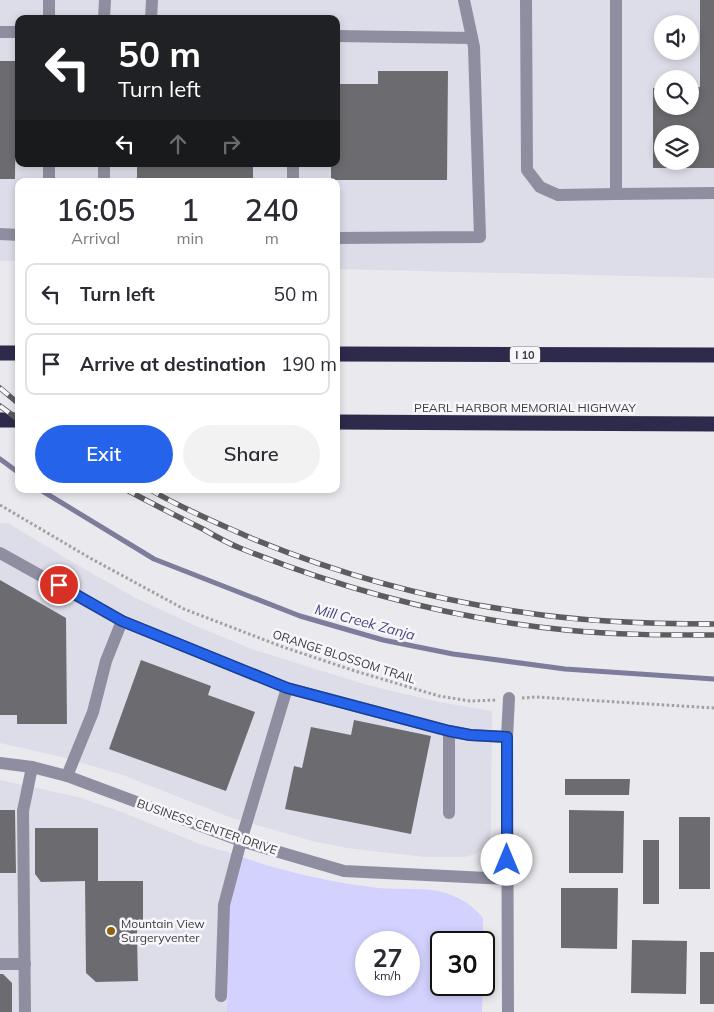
<!DOCTYPE html>
<style>
body{margin:0;font-family:Mulish,sans-serif;background:#f2f2f3;color:#2b2b33;height:100vh;display:flex;flex-direction:column;font-size:19px;white-space:nowrap}
*{box-sizing:border-box;margin:0}
p{font-size:16px;color:#7c7c81}
.icon{flex:none;width:28px;height:28px;fill:none;stroke:currentColor;stroke-width:2;stroke-linecap:round;stroke-linejoin:round}
.map{position:relative;flex:1;overflow:hidden}
.details{position:absolute;left:15px;top:178px;width:325px;height:315px;display:flex;flex-direction:column;background:#fff;border-radius:10px;box-shadow:0 2px 8px #0003}
.details>*{flex:none}
.banner{position:absolute;left:15px;top:15px;width:325px;height:152px;border-radius:10px;box-shadow:0 2px 8px #0003;background:#202124;color:#fff;overflow:hidden}
.buttons{position:absolute;left:654px;top:15px;display:grid;gap:10px}
.buttons a{display:grid;place-items:center;width:45px;height:45px;border-radius:50%;background:#fff;box-shadow:0 2px 8px #0003;font-size:25px}
.speed{position:absolute;left:355px;top:931px;display:flex;gap:10px;font-size:25px;font-weight:700;text-align:center}
.speed>*{display:grid;place-content:center;width:65px;height:65px;border-radius:50%;background:#fff;box-shadow:0 2px 8px #0003;line-height:1}
.speed small{font-size:12px;font-weight:400}
.speed .limit{border:2px solid #111;border-radius:8px;background:#fff;color:#111}
.pin{position:absolute;display:grid;place-items:center;width:42px;height:42px;color:#fff;margin:-21px;border:2px solid #fff;border-radius:50%;box-shadow:0 1px 5px #0007}
.me{position:absolute;width:55px;margin:-28px;rotate:0deg;stroke-linejoin:round;filter:drop-shadow(0 0 4px #0008)}
.turn{display:flex;align-items:center;gap:18px;height:105px;padding:0 20px;font-size:22px}
.turn .icon{width:65px;height:65px;stroke-width:2.5}
.turn b{display:block;font-size:35px;line-height:42px}
.lanes{display:flex;align-items:center;height:48px;padding:0 20px;background:#0003;justify-content:center;gap:25px;direction:ltr}
.lanes .off{opacity:.35}
.eta{display:flex;justify-content:space-evenly;align-items:center;height:85px;text-align:center}
.eta b{font-size:30px;font-weight:600;line-height:35px}
.action{display:flex;gap:10px;margin-top:auto;padding:10px 20px}
.action a{flex:1;height:58px;border-radius:30px;background:#2563eb;color:#fff;font-size:20px;font-weight:600;line-height:58px;text-align:center}
.action a+a{background:#f2f2f3;color:#2b2b33}
ul{padding:0;list-style:none}
li{display:flex;align-items:center;gap:15px;height:62px;margin:0 10px 8px;padding:0 10px;border:2px solid #e1e1e2;border-radius:10px}
li div{flex:1}
li b{display:block;font-size:19px}
li em{font-style:normal}
.map>svg:first-child{display:block}
</style>
<div class="map">
<svg width="714" height="1012" viewBox="0 0 714 1012">
<rect width="100%" height="100%" fill="#e9e9ee"/>
<g fill="#dddde9" fill-rule="evenodd">
<path d="M0,0H714V278L336,269V181H19V261H0ZM19,19H336V164H19ZM662,24H690V51H662ZM662,79H690V106H662ZM662,134H690V161H662Z"/>
<polygon points="0,523 8,523 79,566 136,598 196,626 252,649 367,685 439,702 492,711 491,835 488,845 476,854 464,857 425,857 347,848 312,841 229,817 123,775 62,757 0,743"/>
<polygon points="0,780 78,797 122,812 202,845 230,853 227,1012 0,1012"/>
</g>
<path fill="#d3d2fe" fill-rule="evenodd" d="M230,853C280,871 325,881 378,888C397,890 424,887 442,892C461,898 470,903 483,918V942H441V985H483L482,1012H227ZM366,942H409V985H366Z"/>
<g fill="none" stroke-linecap="round" stroke-linejoin="round">
<g stroke="#7d7c9a" stroke-width="5">
<polyline points="0,459 19,473"/>
<polyline points="39,489 154,559 300,616 383,640 453,654 565,669 714,679"/>
</g>
</g>
<g fill="#6c6c70" fill-rule="evenodd">
<path d="M700,0H714V168H653V88L662,87V106H690V87H700ZM662,134H690V161H662Z"/>
<polygon points="0,61 16,61 15,179 0,179"/>
<polygon points="378,71 448,71 447,180 331,180 331,164 336,164 336,84 378,84"/>
<rect x="137" y="164" width="116" height="16"/>
<polygon points="0,580 66,618 67,724 17,724 17,715 0,715"/>
<polygon points="141,660 211,686 208,695 255,712 226,791 109,749"/>
<polygon points="354,720 431,736 411,834 285,809 294,766 302,768 311,727 351,735"/>
<polygon points="565,779 630,779 629,795 565,795"/>
<polygon points="0,810 15,810 16,873 0,873"/>
<polygon points="569,810 624,811 623,873 569,873"/>
<rect x="679" y="817" width="31" height="72"/>
<polygon points="35,828 98,828 98,881 143,881 143,925 137,925 137,936 138,981 96,982 86,973 85,881 41,882 35,874"/>
<rect x="643" y="840" width="16" height="64"/>
<polygon points="561,888 618,888 617,949 561,948"/>
<polygon points="632,940 687,941 686,994 631,993"/>
<rect x="700" y="952" width="14" height="52"/>
<polygon points="0,974 3,974 12,983 12,1012 0,1012"/>
</g>
<g fill="none" stroke-linecap="round" stroke-linejoin="round">
<g stroke="#a1a1a4" stroke-width="3" stroke-dasharray="2.5 2.5" stroke-linecap="butt">
<polyline points="0,505 90,558 184,609 283,647 355,671 439,696 470,701 496,700"/>
<polyline points="522,698 536,697 714,708"/>
</g>
<g stroke="#8e8ea0" stroke-width="12">
<polyline points="49,0 49,19"/>
<polyline points="526,0 527,170 540,187 558,195 616,194"/>
<polyline points="616,0 616,194 714,193"/>
<polyline points="104,19 105,0"/>
<polyline points="151,19 152,0"/>
<polyline points="0,32 19,32"/>
<polyline points="336,36 472,38"/>
<polyline points="104,164 104,181"/>
<polyline points="49,181 49,164"/>
<polyline points="293,181 293,164"/>
<polyline points="0,234 19,235"/>
<polyline points="336,238 480,237 474,47 464,0"/>
<polyline points="0,553 122,621 106,661 93,712 67,776"/>
<polyline points="122,621 287,688"/>
<polyline points="449,731 449,813"/>
<polyline points="0,763 32,767 67,776 241,841 344,871 507,879"/>
<polyline points="0,964 25,964"/>
<polyline points="221,996 224,905 241,841 287,688 449,731 470,735 507,737"/>
<polyline points="25,1012 23,811 32,767"/>
<polyline points="508,1012 507,737 509,698"/>
</g>
<g stroke="#2d2a4c" stroke-width="15">
<polyline points="0,353 19,353"/>
<polyline points="336,354 714,355"/>
<polyline points="0,420 19,420"/>
<polyline points="336,422 714,424"/>
</g>
<g stroke="#5d5d5f" stroke-width="5.5">
<g id="rail">
<polyline points="0,388 19,404"/>
<polyline points="0,406 19,420"/>
<path d="M125,489C151,503 176,516 203,529C215,536 227,543 240,548C344,590 454,619 566,630C615,635 665,635 714,635"/>
<path d="M149,489C181,508 217,523 251,538C338,574 428,599 521,612C584,622 650,624 714,624"/>
</g>
</g>
<use href="#rail" stroke="#f6f6fb" stroke-width="4" stroke-dasharray="11" stroke-linecap="butt"/>
</g>
<g fill="none" stroke-linecap="round" stroke-linejoin="round">
<g stroke="#184099" stroke-width="12">
<polyline id="route" points="59,585 122,621 287,688 449,731 470,735 507,737 507,860"/>
</g>
<use href="#route" stroke="#2563eb" stroke-width="9"/>
</g>
<circle fill="#8f620a" stroke="#f6f6fb" stroke-width="2" cx="111" cy="931" r="5"/>
<g text-anchor="middle" stroke-width="5" stroke-linejoin="round" paint-order="stroke">
<rect fill="#f6f6fb" stroke="#747477" stroke-width="1" x="510" y="346.5" width="30" height="17" rx="4"/>
<g font-size="11" font-weight="bold" fill="#3c3c3e">
<text x="525" y="359">I 10</text>
</g>
<g font-size="12" fill="#3c3c3e" stroke="#f6f6fb">
<text x="525" y="412">PEARL HARBOR MEMORIAL HIGHWAY</text>
<text transform="translate(344 657) rotate(18)" y="4">ORANGE BLOSSOM TRAIL</text>
<text transform="translate(207 827) rotate(19)" y="4">BUSINESS CENTER DRIVE</text>
</g>
<g font-size="12" fill="#3c3c3e" stroke="#f6f6fb" text-anchor="start">
<text x="121" y="928">Mountain View<tspan x="121" dy="14">Surgeryventer</tspan></text>
</g>
<g font-size="14" font-style="italic" fill="#49437b" stroke="#f6f6fb">
<text transform="translate(365 622) rotate(15)" y="5">Mill Creek Zanja</text>
</g>
</g>
</svg>
<div class="buttons">
<a><svg class="icon" aria-label="sound" viewBox="0 0 24 24"><path d="M4 9h4l5-4v14l-5-4H4zM17 9q2 3 0 6"/></svg></a>
<a><svg class="icon" aria-label="search" viewBox="0 0 24 24"><circle cx="10" cy="10" r="6"/><path d="M15 15l6 6"/></svg></a>
<a><svg class="icon" aria-label="layers" viewBox="0 0 24 24"><path d="M12 4l9 5-9 5-9-5zM3 14l9 5 9-5"/></svg></a>
</div>
<div class="speed"><div>27<small>km/h</small></div><div class="limit">30</div></div>
<div class="pin" style="left:59px;top:585px;background:#d93025"><svg class="icon" aria-label="arrive" viewBox="0 0 24 24"><path d="M6 21V4h12l-3 4 3 4H6"/></svg></div>
<svg class="me" style="left:507px;top:860px" viewBox="-20 -20 40 40"><circle r="19" fill="#fff"/><path d="M0-13L10 11 0 6-10 11z" fill="#2563eb"/></svg>
<div class="banner">
<div class="turn"><svg class="icon" aria-label="left" viewBox="0 0 24 24"><path d="M17 20v-9H6M10 6l-5 5 5 5"/></svg><div><b>50 m</b>Turn left</div></div>
<div class="lanes"><svg class="icon" aria-label="left" viewBox="0 0 24 24"><path d="M17 20v-9H6M10 6l-5 5 5 5"/></svg><svg class="icon off" aria-label="ahead" viewBox="0 0 24 24"><path d="M12 20V5M6 11l6-6 6 6"/></svg><svg class="icon off" aria-label="right" viewBox="0 0 24 24"><path d="M7 20v-9h11M14 6l5 5-5 5"/></svg></div>
</div>
<section class="details">
<div class="eta">
<div><b>16:05</b><p>Arrival</p></div>
<div><b>1</b><p>min</p></div>
<div><b>240</b><p>m</p></div>
</div>
<ul>
<li><svg class="icon" aria-label="left" viewBox="0 0 24 24"><path d="M17 20v-9H6M10 6l-5 5 5 5"/></svg><div><b>Turn left</b></div><em>50 m</em></li>
<li><svg class="icon" aria-label="arrive" viewBox="0 0 24 24"><path d="M6 21V4h12l-3 4 3 4H6"/></svg><div><b>Arrive at destination</b></div><em>190 m</em></li>
</ul>
<div class="action"><a>Exit</a><a>Share</a></div>
</section>
</div>
